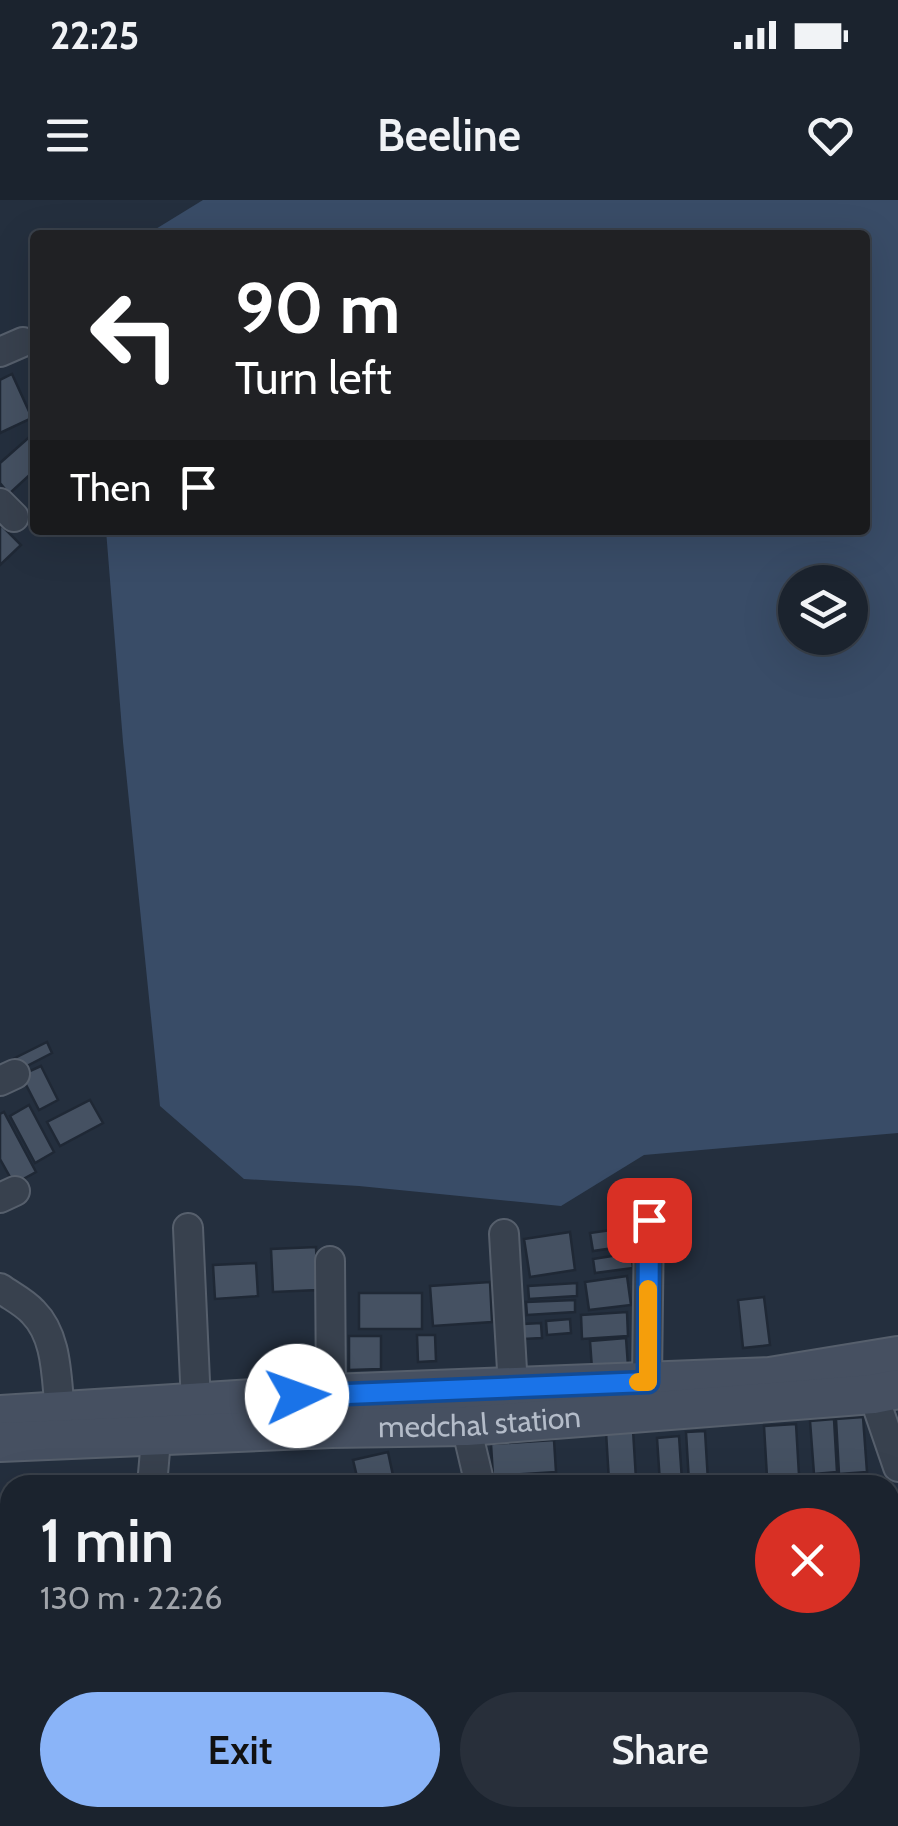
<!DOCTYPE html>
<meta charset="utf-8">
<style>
body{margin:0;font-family:Cabin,sans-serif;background:#282f3a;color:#f1f3f6;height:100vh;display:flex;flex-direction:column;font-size:38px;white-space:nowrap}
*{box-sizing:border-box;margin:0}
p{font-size:32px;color:#a0a4aa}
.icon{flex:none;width:55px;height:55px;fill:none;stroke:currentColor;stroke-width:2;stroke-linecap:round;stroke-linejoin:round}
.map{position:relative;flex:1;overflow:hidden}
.side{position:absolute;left:0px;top:1275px;width:900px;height:352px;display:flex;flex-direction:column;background:#1b232e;border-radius:30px 30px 0 0;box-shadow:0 10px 40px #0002,0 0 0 2px #39404a}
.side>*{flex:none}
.hud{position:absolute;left:30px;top:30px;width:840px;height:305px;border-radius:10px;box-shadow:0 10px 40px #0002,0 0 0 2px #39404a;background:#202124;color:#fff;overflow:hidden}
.buttons{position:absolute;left:778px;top:365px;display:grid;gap:20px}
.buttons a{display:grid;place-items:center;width:90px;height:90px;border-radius:50%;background:#1b232e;box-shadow:0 10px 40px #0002,0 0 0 2px #39404a;font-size:50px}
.pin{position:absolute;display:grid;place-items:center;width:85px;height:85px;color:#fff;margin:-42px;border-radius:20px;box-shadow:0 5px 15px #0006}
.me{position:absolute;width:110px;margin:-55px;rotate:87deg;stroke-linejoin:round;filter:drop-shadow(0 0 8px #0008)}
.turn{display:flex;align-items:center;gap:35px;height:210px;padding:0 40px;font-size:45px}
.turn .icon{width:130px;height:130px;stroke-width:2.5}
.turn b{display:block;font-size:70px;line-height:85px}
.then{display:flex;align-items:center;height:95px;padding:0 40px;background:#0003;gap:20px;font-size:38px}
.round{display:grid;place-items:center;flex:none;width:105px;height:105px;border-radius:52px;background:#282f3a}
.head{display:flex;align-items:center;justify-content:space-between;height:170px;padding:0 40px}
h1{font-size:60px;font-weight:600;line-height:75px}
.cta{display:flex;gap:20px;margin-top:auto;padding:20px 40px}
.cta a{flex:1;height:115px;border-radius:60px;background:#8ab4f8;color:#111;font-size:40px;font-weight:600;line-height:115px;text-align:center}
.cta a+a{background:#282f3a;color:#f1f3f6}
.status{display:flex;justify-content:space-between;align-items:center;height:70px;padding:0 50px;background:#1b232e;direction:ltr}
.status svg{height:28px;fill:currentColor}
header{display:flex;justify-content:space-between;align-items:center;height:130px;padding:0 40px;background:#1b232e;font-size:45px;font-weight:600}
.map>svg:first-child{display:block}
</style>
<div class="status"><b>22:25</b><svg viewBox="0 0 49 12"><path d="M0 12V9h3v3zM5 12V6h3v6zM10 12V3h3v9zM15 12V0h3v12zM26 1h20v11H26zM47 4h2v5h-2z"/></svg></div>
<header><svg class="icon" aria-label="menu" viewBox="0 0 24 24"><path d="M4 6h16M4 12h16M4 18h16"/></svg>Beeline<svg class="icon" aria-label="heart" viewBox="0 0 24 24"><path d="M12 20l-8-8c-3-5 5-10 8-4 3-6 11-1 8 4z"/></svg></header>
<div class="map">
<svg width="898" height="1626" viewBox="0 0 898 1626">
<rect width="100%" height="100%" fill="#242f3e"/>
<path fill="#394c67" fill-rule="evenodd" d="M203,0H898V933L644,955L561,1006L359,986L244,979L160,906L123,542L106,330H865V35H146ZM795,382H850V438H795Z"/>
<g fill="#455162" stroke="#1f2835" stroke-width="2.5">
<polygon points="12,174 32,218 0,233 0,180"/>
<polygon points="35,232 35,270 9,294 0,283 0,263"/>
<polygon points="0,324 21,345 0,365"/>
<polygon points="47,842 52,853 19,870 13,859"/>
<polygon points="41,866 58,900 39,910 21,875"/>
<polygon points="90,900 103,923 60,946 47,922"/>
<polygon points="29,905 54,952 35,963 10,916"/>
<polygon points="4,912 36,972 14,984 0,959 0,914"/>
<polygon points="632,1027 634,1045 593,1051 590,1033"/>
<polygon points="570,1032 575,1070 530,1077 524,1039"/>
<polygon points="316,1047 318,1090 273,1092 271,1049"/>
<polygon points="631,1053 633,1068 595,1073 593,1059"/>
<polygon points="256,1063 258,1096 215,1099 213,1065"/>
<polygon points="627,1076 631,1105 589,1110 585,1082"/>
<polygon points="490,1082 492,1122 433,1126 430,1086"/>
<polygon points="577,1083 577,1096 529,1099 528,1086"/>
<rect x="359" y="1093" width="63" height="36"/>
<polygon points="764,1097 770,1145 743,1148 738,1100"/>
<polygon points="575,1100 575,1112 527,1115 526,1102"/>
<polygon points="627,1112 628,1136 582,1139 581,1115"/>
<polygon points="570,1119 571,1133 547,1135 546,1121"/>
<polygon points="541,1123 542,1138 523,1139 523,1124"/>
<polygon points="417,1135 435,1135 436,1161 418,1162"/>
<polygon points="349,1136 381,1136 381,1169 349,1170"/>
<polygon points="626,1138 628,1166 592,1169 590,1141"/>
<polygon points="863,1217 867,1272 839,1274 836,1219"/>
<polygon points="834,1219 837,1272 814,1274 810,1221"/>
<polygon points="796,1224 799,1275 767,1277 764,1226"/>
<polygon points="633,1230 636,1279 609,1281 606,1232"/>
<polygon points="705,1231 708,1281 689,1282 686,1232"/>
<polygon points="679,1236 682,1281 660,1283 657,1238"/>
<polygon points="554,1240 556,1272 493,1276 491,1244"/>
<polygon points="388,1252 395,1285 359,1285 353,1260"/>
<polygon points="898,1375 898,1421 890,1423 890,1377"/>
<polygon points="609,1618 620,1618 623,1626 588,1626"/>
<polygon points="784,1618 849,1618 850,1620 837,1626 787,1626"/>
</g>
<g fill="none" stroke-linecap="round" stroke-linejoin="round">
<g stroke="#565f6c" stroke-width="32">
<g id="street">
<polyline points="0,152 23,142"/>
<polyline points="0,303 14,317"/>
<polyline points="0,881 15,874"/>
<polyline points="0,998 15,991"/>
<polyline points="188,1028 196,1203"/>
<polyline points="504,1034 513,1187"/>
<polyline points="330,1061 331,1194"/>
<path d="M0,1088C11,1096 24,1102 33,1112C58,1137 56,1178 60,1211"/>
<polyline points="647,1181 649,1020"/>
<polyline points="873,1194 898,1267"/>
<polyline points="462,1209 480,1285"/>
<polyline points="152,1285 158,1217"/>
<polyline points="890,1349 898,1348"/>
<polyline points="890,1498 898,1495"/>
<polyline points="0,1543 10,1548"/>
<polyline points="757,1618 760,1626"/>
<polyline points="568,1623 582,1618"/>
<polyline points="45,1626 47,1618"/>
<polyline points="180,1626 209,1618"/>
</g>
</g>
<g stroke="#565f6c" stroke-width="42">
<g id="secondary">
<polyline points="0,1215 331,1194 770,1177 898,1156"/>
<path id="s1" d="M0,1242L331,1228L467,1226L873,1194L898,1189"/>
</g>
</g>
<use href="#street" stroke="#38414e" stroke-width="28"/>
<use href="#secondary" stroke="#465061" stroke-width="38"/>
</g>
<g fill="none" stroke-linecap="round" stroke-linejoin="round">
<g stroke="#114b97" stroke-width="25">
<polyline id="route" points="297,1196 648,1182 649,1020"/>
</g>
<use href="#route" stroke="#1a73e8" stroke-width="18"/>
<polyline stroke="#f59e0b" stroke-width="18" points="638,1182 648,1182 648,1089"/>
</g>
<g text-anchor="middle" stroke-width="8" stroke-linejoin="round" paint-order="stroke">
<g font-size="30" fill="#b4bcc9" stroke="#1d2633">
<text dy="10" stroke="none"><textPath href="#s1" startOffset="480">medchal station</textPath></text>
</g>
</g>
</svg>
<div class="buttons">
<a><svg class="icon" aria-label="layers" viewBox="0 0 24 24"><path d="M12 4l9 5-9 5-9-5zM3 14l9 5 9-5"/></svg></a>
</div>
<div class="pin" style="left:649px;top:1020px;background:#d93025"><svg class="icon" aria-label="arrive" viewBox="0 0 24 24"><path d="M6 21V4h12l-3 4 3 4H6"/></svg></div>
<svg class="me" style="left:297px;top:1196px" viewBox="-20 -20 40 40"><circle r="19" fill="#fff"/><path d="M0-13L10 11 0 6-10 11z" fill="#1a73e8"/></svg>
<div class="hud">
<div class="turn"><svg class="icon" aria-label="left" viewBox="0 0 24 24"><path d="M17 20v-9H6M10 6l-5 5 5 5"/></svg><div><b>90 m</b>Turn left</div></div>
<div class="then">Then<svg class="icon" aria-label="arrive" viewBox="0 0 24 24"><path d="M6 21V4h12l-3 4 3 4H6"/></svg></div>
</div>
<section class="side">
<div class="head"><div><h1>1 min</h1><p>130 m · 22:26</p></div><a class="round" style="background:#d93025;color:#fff"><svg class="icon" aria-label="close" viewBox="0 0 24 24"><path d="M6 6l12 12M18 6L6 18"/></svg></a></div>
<div class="cta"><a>Exit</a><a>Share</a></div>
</section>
</div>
